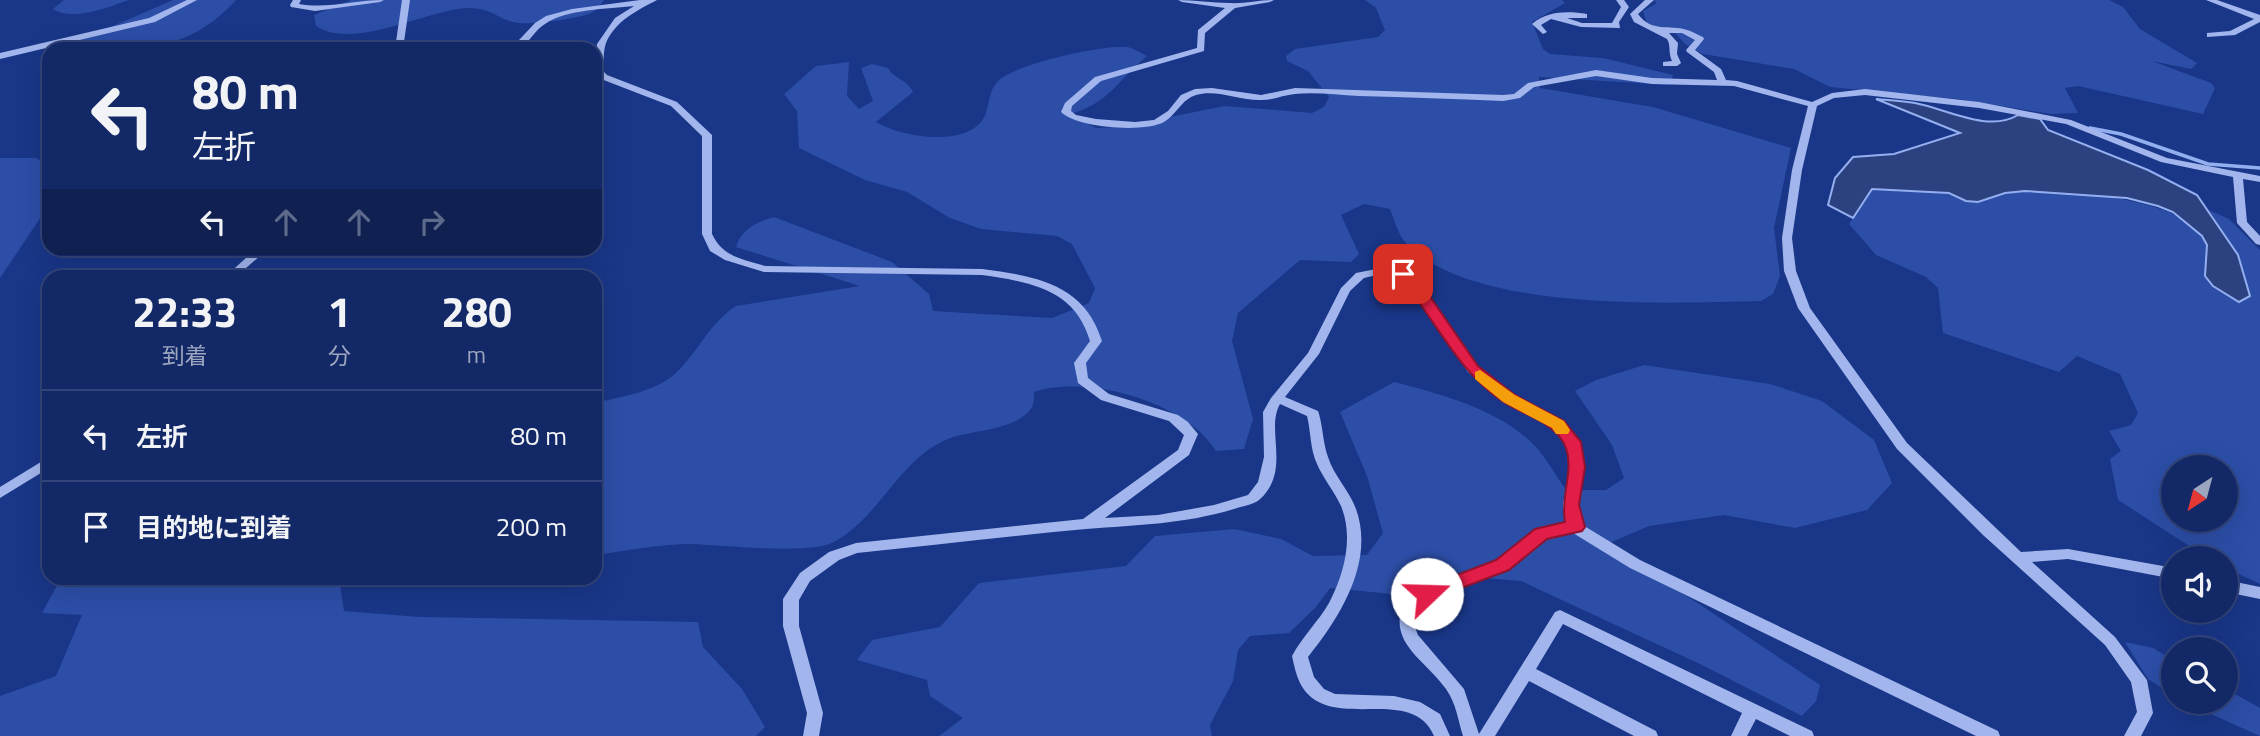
<!DOCTYPE html>
<html lang="ja">
<meta charset="utf-8">
<style>
body{margin:0;font-family:"Titillium Web","Noto Sans JP",sans-serif;background:#1c306c;color:#f1f3f6;height:100vh;display:flex;flex-direction:column;font-size:26px;white-space:nowrap}
*{box-sizing:border-box;margin:0}
p{font-size:23px;color:#9da6bf}
.icon{flex:none;width:38px;height:38px;fill:none;stroke:currentColor;stroke-width:2;stroke-linecap:round;stroke-linejoin:round}
.map{position:relative;flex:1;overflow:hidden}
.details{position:absolute;left:42px;top:270px;width:560px;height:315px;display:flex;flex-direction:column;background:#132866;border-radius:21px;box-shadow:0 7px 28px #0002,0 0 0 2px #32447a}
.details>*{flex:none}
.top-card{position:absolute;left:42px;top:42px;width:560px;height:214px;border-radius:21px;box-shadow:0 7px 28px #0002,0 0 0 2px #32447a;background:#132866;color:#f1f3f6;overflow:hidden}
.needle{width:46px;rotate:216deg}
.buttons{position:absolute;left:2161px;top:455px;display:grid;gap:14px}
.buttons a{display:grid;place-items:center;width:77px;height:77px;border-radius:50%;background:#132866;box-shadow:0 7px 28px #0002,0 0 0 2px #32447a;font-size:35px}
.pin{position:absolute;display:grid;place-items:center;width:60px;height:60px;color:#fff;margin:-30px;border-radius:14px;box-shadow:0 4px 10px #0006}
.me{position:absolute;width:77px;margin:-38px;rotate:69deg;stroke-linejoin:round;filter:drop-shadow(0 0 5px #0008)}
.turn{display:flex;align-items:center;gap:24px;height:147px;padding:0 35px;font-size:32px}
.turn .icon{width:91px;height:91px;stroke-width:2.5}
.turn b{display:block;font-size:49px;line-height:60px}
.lanes{display:flex;align-items:center;height:66px;padding:0 35px;background:#0003;justify-content:center;gap:35px;direction:ltr}
.lanes .off{opacity:.35}
.eta{display:flex;justify-content:space-evenly;align-items:center;height:119px;text-align:center}
.eta b{font-size:42px;font-weight:700;line-height:49px}
ul{padding:0;list-style:none}
li{display:flex;align-items:center;gap:21px;height:91px;padding:0 35px;border-top:2px solid #32447a}
li div{flex:1}
li b{display:block;font-size:26px}
li em{font-style:normal}
.map>svg:first-child{display:block}
</style>
<div class="map">
<svg width="2260" height="736" viewBox="0 0 2260 736">
<rect width="100%" height="100%" fill="#193688"/>
<g fill="#2c4ea7" fill-rule="evenodd">
<path d="M64,0H129C109,7 72,22 53,9Z"/>
<path d="M173,0H236C186,55 136,49 68,49L67,46Z"/>
<path d="M351,0H604C601,5 598,9 593,12C584,18 530,25 519,23C499,21 494,8 468,8C425,10 354,51 316,26L314,15Z"/>
<path d="M1365,0H1562L1565,3L1532,22L1543,49L1550,54L1603,58L1673,75L1670,85L1539,77L1540,88L1653,107L1791,148L1774,228L1780,276L1773,294L1761,301C1670,303 1472,313 1406,243C1398,235 1394,219 1390,209L1364,204L1341,215L1359,254L1351,262L1300,260L1238,313L1232,341L1253,419L1244,449L1216,451C1186,402 1087,374 1034,392C1034,396 1034,404 1032,407C1018,431 970,430 948,439C900,458 880,517 834,542C810,555 722,545 691,544C659,544 626,551 595,555V403C623,396 658,392 679,370C700,348 711,322 736,306L860,286L736,247C740,230 758,221 774,217L892,262L929,294L933,311L1052,318L1089,303L1095,288L1072,244L1057,236L981,229L950,218L907,192L865,180L799,148L797,111L784,94L816,66L849,62L847,96L859,109L873,101L861,68L872,64L888,68C894,79 908,80 913,92L876,122C902,137 961,147 982,121C990,110 987,92 998,81C1015,64 1102,45 1127,47C1134,48 1140,53 1147,56C1118,80 1109,103 1071,114L1096,128L1119,127L1225,106L1312,113L1324,107L1329,97L1308,71L1287,61L1286,56L1295,49L1378,37L1385,30L1376,8Z"/>
<polygon points="1654,0 2109,0 2123,7 2140,29 2197,63 2191,69 2152,61 2211,83 2215,88 2203,114 2078,86 2065,88 2078,113 2051,114 1958,99 1830,87 1794,69 1703,54 1685,44 1676,34 1647,23 1643,11 1657,3"/>
<polygon points="0,158 36,158 49,165 49,205 0,278"/>
<path d="M1872,189C1896,188 1924,187 1947,192C1958,195 1965,203 1977,202C1988,201 1997,194 2008,192C2048,188 2194,196 2206,244C2209,254 2206,267 2205,277L2250,295L2238,255L2209,210L2229,219L2260,250V584L2226,568V558H2208L2118,500L2110,459L2121,451L2109,431L2131,425L2138,413L2120,374L2077,356L2059,372L1943,333L1938,288L1926,277L1876,255L1849,224ZM2174,467H2226V520H2174Z"/>
<path d="M1644,365L1770,384L1822,401L1874,440L1892,483L1867,510L1795,528L1724,515L1649,526L1600,547L1690,598L1820,685L1816,701L1802,716L1702,665L1521,581L1461,576L1392,594L1330,588L1316,607L1289,633L1250,636L1238,650L1233,681L1210,725L1212,736H939L963,718L930,696L927,680L857,660L872,640L940,627L979,583L1126,566L1155,536L1234,529L1281,539L1313,556L1367,555L1383,533L1367,476L1340,412L1394,382C1441,394 1501,410 1535,446C1547,459 1556,476 1566,490H1606L1624,478L1612,445L1575,391L1596,380Z"/>
<polygon points="61,578 339,578 344,611 420,617 698,622 703,647 742,689 765,727 756,736 0,736 0,696 56,676 82,615 42,613"/>
<polygon points="2125,642 2153,648 2173,660 2173,695 2148,679"/>
<polygon points="2226,689 2260,708 2260,736 2184,702 2226,702"/>
</g>
<path fill="#2c4280" stroke="#94afef" stroke-width="2" d="M1876,99C1889,100 1902,101 1915,103C1947,109 1988,133 2018,115L2040,119L2048,130L2148,170L2197,195L2238,255L2250,296L2239,302L2213,286L2205,276L2207,245L2202,236L2173,212L2158,206L2127,198L2025,191L2005,193L1978,202L1966,201L1949,193L1872,189L1853,218L1828,205L1835,178L1853,157L1894,154L1960,133Z"/>
<g fill="none" stroke-linecap="round" stroke-linejoin="round">
<polyline stroke="#94afef" stroke-width="3.5" points="2090,128 2121,134 2208,164 2260,168"/>
<g fill="#a2b6ed" fill-rule="evenodd">
<polygon points="187,0 197,0 155,22 0,59 0,53 149,18"/>
<path d="M293,0H301L299,4C327,9 355,0 384,0L380,2L315,11L291,7L290,5Z"/>
<polygon points="402,0 410,0 403,49 395,49"/>
<path d="M640,0H657C638,10 615,21 606,43C603,51 604,63 603,71L607,75L677,102L712,135V234C723,257 742,259 765,266L982,269C1035,276 1084,283 1102,341L1086,363L1088,378L1109,394L1178,415L1188,422L1198,434L1189,455L1105,518L1158,515L1214,505L1248,495L1258,482L1264,457L1263,412L1271,398L1308,353L1341,288L1356,273L1386,267L1407,272L1421,287L1476,366L1513,396L1563,422L1579,443L1583,467L1577,505L1581,524L1640,560L1998,731L2000,736H1976L1630,568L1573,533L1545,537L1507,569L1418,604C1413,615 1413,623 1418,635L1464,689L1479,734L1555,612L1560,610L1812,731L1814,736H1790L1756,719L1747,736H1731L1742,713L1563,624L1536,669L1656,731L1658,736H1634L1529,681L1495,736H1463C1458,720 1456,703 1446,689C1423,657 1383,641 1407,596L1497,561L1536,529L1567,523L1563,505L1569,467L1567,447L1553,428L1505,402L1468,372L1413,291L1399,276L1386,273L1364,278L1350,291L1319,354L1285,397L1318,411L1319,414C1323,428 1323,443 1328,457C1334,476 1349,490 1356,509C1375,562 1340,617 1308,657L1314,677L1324,689L1335,694L1394,696L1420,702L1440,714L1450,736H1434C1411,682 1327,736 1300,683C1296,675 1294,665 1292,656C1302,637 1318,622 1329,603C1344,574 1354,538 1341,506C1334,491 1323,478 1317,464C1310,449 1311,432 1307,416L1280,404C1265,430 1292,471 1259,500C1253,505 1242,506 1234,509C1184,524 1138,525 1086,529C1010,536 933,545 857,553L839,560L810,581L799,600V626L823,713L819,736H803L807,713L783,626V599L800,573L829,552L856,543L1083,519L1178,450L1184,435L1169,421L1101,400L1078,383L1074,363L1090,341C1075,289 1030,282 982,275L764,272L725,260L710,251L702,234V136L671,106L601,79L595,72L597,44L615,18L634,6C608,9 566,9 545,24C535,30 530,41 521,48L508,49L519,40L535,23L546,16L572,9Z"/>
<path d="M1178,0C1195,0 1212,3 1229,3C1244,4 1259,0 1274,0L1270,2L1235,8L1205,33L1204,51L1101,81L1072,106L1071,111L1076,115L1096,119L1135,122L1154,120L1168,111L1181,95L1195,89L1212,88L1261,95L1295,88L1503,95L1514,94L1528,83L1596,70L1652,78L1717,80L1714,72L1687,52L1686,50L1695,40L1682,33H1669L1678,43L1677,54L1681,63L1677,66H1663V62L1672,61C1668,53 1671,45 1667,39L1634,22L1630,14L1645,0H1654L1638,14C1652,33 1669,24 1687,30C1692,31 1698,35 1703,37L1704,39L1695,50L1721,69L1726,80L1737,81L1812,102L1832,93L1865,89L1979,102L2071,120L2167,158L2260,176V182L2243,179L2247,222L2260,236V245L2256,244L2237,223L2233,177L2161,162L2066,124L1979,108L1865,95L1834,98L1817,106L1802,170L1792,238L1796,271L1810,308L1907,443L2021,552L2068,549L2174,568V579L2068,559L2032,562L2115,637L2147,680L2153,713L2141,736H2124L2137,712L2131,682L2105,645L1983,535L1897,449L1798,308L1784,271L1782,238L1792,170L1808,106L1734,86L1652,84L1596,76L1534,87L1520,98L1503,101C1455,99 1407,97 1359,96C1338,95 1316,92 1295,94C1283,95 1271,101 1259,100C1239,100 1216,89 1196,95C1182,99 1176,115 1164,122C1144,133 1077,128 1061,112L1065,103L1095,77L1197,48L1198,30L1225,8L1182,2Z"/>
<path d="M1616,0H1624L1629,7L1619,22L1620,28L1581,27L1551,19L1541,25L1547,32L1543,34L1532,24C1548,11 1567,11 1587,14V18H1567L1582,23H1612L1621,7Z"/>
<polygon points="2206,0 2217,0 2260,15 2260,22 2235,35 2207,37 2207,33 2230,31 2254,19"/>
<polygon points="257,248 269,248 237,276 226,276"/>
<polygon points="49,457 49,468 0,498 0,487"/>
<polygon points="2226,580 2260,587 2260,599 2226,592"/>
</g>
</g>
<path fill="#e11d48" stroke="#92132f" stroke-width="2" d="M1403,270L1422,285L1478,366L1515,395L1564,421L1581,442L1585,467L1579,505L1585,527L1582,531L1547,539L1509,570L1427,601L1420,599L1417,594L1420,589L1496,560L1535,529L1565,522C1560,498 1574,471 1566,448C1557,422 1522,415 1502,401C1460,371 1443,334 1413,294C1408,287 1401,281 1395,274Z"/>
<polygon fill="#f59e0b" points="1480,370 1515,395 1564,421 1570,430 1568,434 1556,434 1552,428 1503,402 1475,379 1475,372"/>
</svg>
<div class="buttons">
<a><svg class="needle" viewBox="-14 -14 28 28"><path d="M0-13l5 13h-10z" fill="#e53935"/><path d="M0 13l5-13h-10z" fill="#9da6bf"/></svg></a>
<a><svg class="icon" aria-label="sound" viewBox="0 0 24 24"><path d="M4 9h4l5-4v14l-5-4H4zM17 9q2 3 0 6"/></svg></a>
<a><svg class="icon" aria-label="search" viewBox="0 0 24 24"><circle cx="10" cy="10" r="6"/><path d="M15 15l6 6"/></svg></a>
</div>
<div class="pin" style="left:1403px;top:274px;background:#d93025"><svg class="icon" aria-label="arrive" viewBox="0 0 24 24"><path d="M6 21V4h12l-3 4 3 4H6"/></svg></div>
<svg class="me" style="left:1427px;top:594px" viewBox="-20 -20 40 40"><circle r="19" fill="#fff"/><path d="M0-13L10 11 0 6-10 11z" fill="#e11d48"/></svg>
<div class="top-card">
<div class="turn"><svg class="icon" aria-label="left" viewBox="0 0 24 24"><path d="M17 20v-9H6M10 6l-5 5 5 5"/></svg><div><b>80 m</b>左折</div></div>
<div class="lanes"><svg class="icon" aria-label="left" viewBox="0 0 24 24"><path d="M17 20v-9H6M10 6l-5 5 5 5"/></svg><svg class="icon off" aria-label="ahead" viewBox="0 0 24 24"><path d="M12 20V5M6 11l6-6 6 6"/></svg><svg class="icon off" aria-label="ahead" viewBox="0 0 24 24"><path d="M12 20V5M6 11l6-6 6 6"/></svg><svg class="icon off" aria-label="right" viewBox="0 0 24 24"><path d="M7 20v-9h11M14 6l5 5-5 5"/></svg></div>
</div>
<section class="details">
<div class="eta">
<div><b>22:33</b><p>到着</p></div>
<div><b>1</b><p>分</p></div>
<div><b>280</b><p>m</p></div>
</div>
<ul>
<li><svg class="icon" aria-label="left" viewBox="0 0 24 24"><path d="M17 20v-9H6M10 6l-5 5 5 5"/></svg><div><b>左折</b></div><em>80 m</em></li>
<li><svg class="icon" aria-label="arrive" viewBox="0 0 24 24"><path d="M6 21V4h12l-3 4 3 4H6"/></svg><div><b>目的地に到着</b></div><em>200 m</em></li>
</ul>
</section>
</div>
